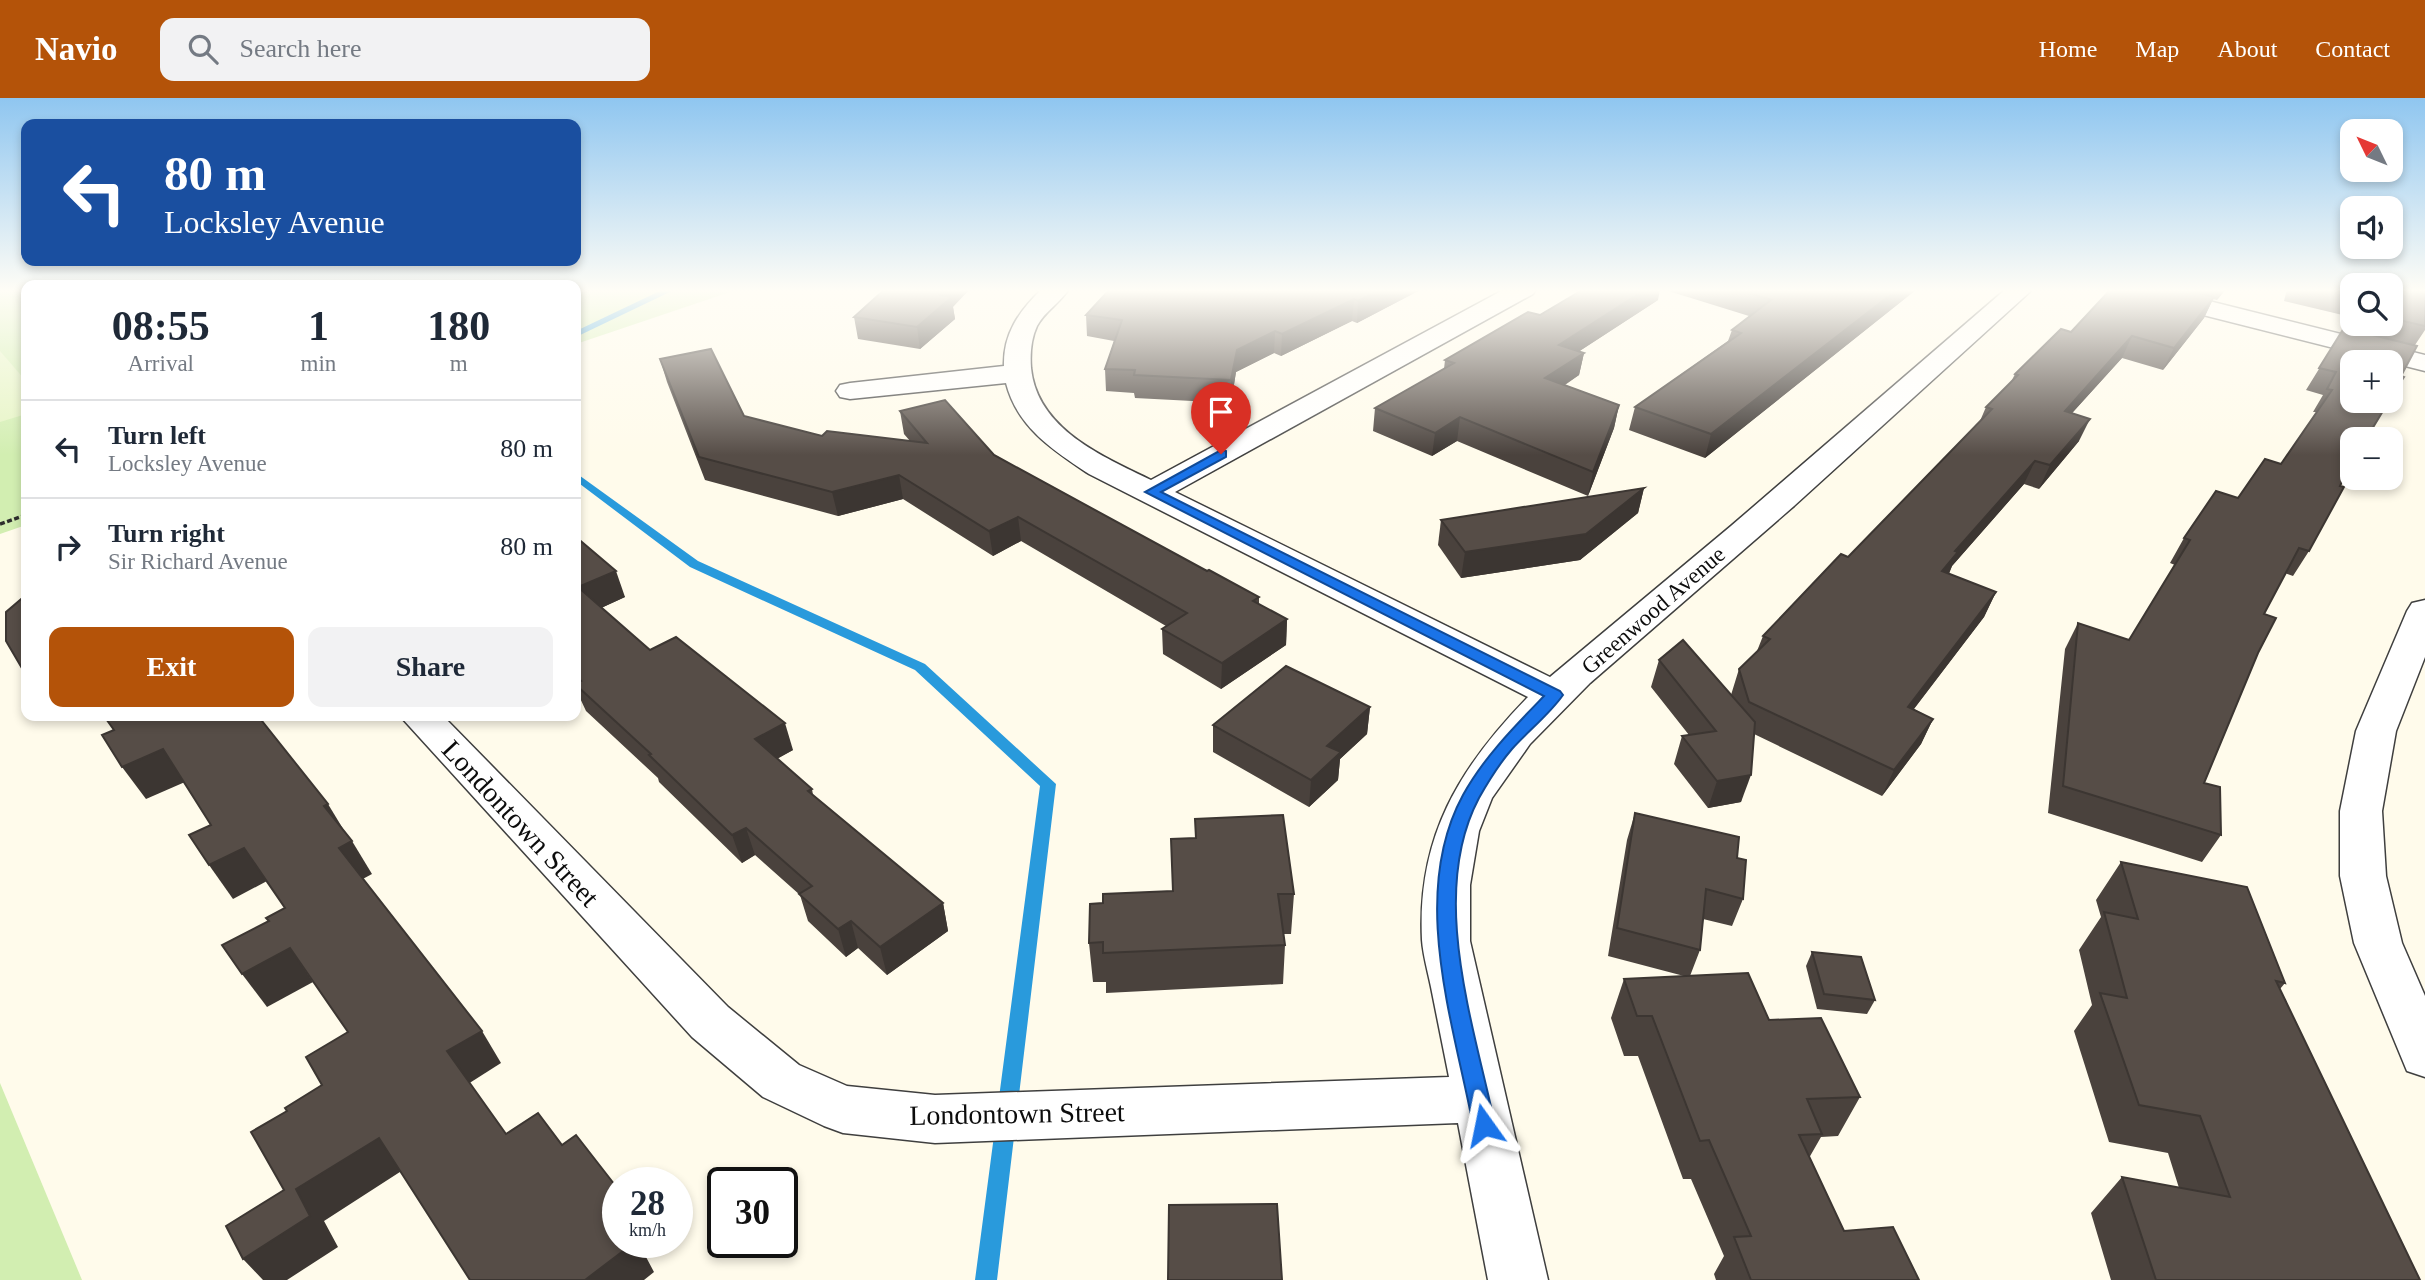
<!DOCTYPE html>
<meta charset="utf-8">
<style>
body{margin:0;font-family:"Times New Roman",serif;background:#f2f2f3;color:#1f2937;height:100vh;display:flex;flex-direction:column;font-size:26px;white-space:nowrap}
*{box-sizing:border-box;margin:0}
p{font-size:23px;color:#747a83}
.icon{flex:none;width:38px;height:38px;fill:none;stroke:currentColor;stroke-width:2;stroke-linecap:round;stroke-linejoin:round}
.map{position:relative;flex:1;overflow:hidden}
.drawer{position:absolute;left:21px;top:182px;width:560px;height:441px;display:flex;flex-direction:column;background:#fff;border-radius:14px;box-shadow:0 4px 10px #0003}
.drawer>*{flex:none}
.banner{position:absolute;left:21px;top:21px;width:560px;height:147px;border-radius:14px;box-shadow:0 4px 10px #0003;background:#1a4fa0;color:#fff;overflow:hidden}
.needle{width:46px;rotate:313deg}
.controls{position:absolute;left:2340px;top:21px;display:grid;gap:14px}
.controls a{display:grid;place-items:center;width:63px;height:63px;border-radius:14px;background:#fff;box-shadow:0 4px 10px #0003;font-size:35px}
.speed{position:absolute;left:602px;top:1069px;display:flex;gap:14px;font-size:35px;font-weight:700;text-align:center}
.speed>*{display:grid;place-content:center;width:91px;height:91px;border-radius:50%;background:#fff;box-shadow:0 4px 10px #0003;line-height:1}
.speed small{font-size:18px;font-weight:400}
.speed .limit{border:4px solid #111;border-radius:10px;background:#fff;color:#111}
.pin{position:absolute;display:grid;place-items:center;width:60px;height:60px;color:#fff;margin:-72px -30px;border-radius:50% 50% 50% 0;rotate:-45deg;box-shadow:0 0 7px #0007}
.pin .icon{rotate:45deg}
.me{position:absolute;width:77px;margin:-38px;rotate:348deg;stroke-linejoin:round;filter:drop-shadow(0 0 5px #0008)}
.turn{display:flex;align-items:center;gap:24px;height:147px;padding:0 28px;font-size:32px}
.turn .icon{width:91px;height:91px;stroke-width:2.5}
.turn b{display:block;font-size:49px;line-height:60px}
.eta{display:flex;justify-content:space-evenly;align-items:center;height:119px;text-align:center}
.eta b{font-size:42px;font-weight:800;line-height:49px}
.button{display:flex;gap:14px;margin-top:auto;padding:14px 28px}
.button a{flex:1;height:80px;border-radius:14px;background:#b45309;color:#fff;font-size:28px;font-weight:800;line-height:80px;text-align:center}
.button a+a{background:#f2f2f3;color:#1f2937}
ul{padding:0;list-style:none}
li{display:flex;align-items:center;gap:21px;height:98px;padding:0 28px;border-top:2px solid #e0e1e3}
li div{flex:1}
li b{display:block;font-size:26px}
li em{font-style:normal}
header{display:flex;align-items:center;gap:42px;box-sizing:border-box;height:98px;padding:0 35px;background:#b45309;color:#fff}
header strong{font-size:33px}
nav{display:flex;gap:38px;margin-inline-start:auto;font-size:24px}
.search{width:490px;height:63px;background:#f2f2f3;display:flex;align-items:center;gap:18px;box-sizing:border-box;padding:0 24px;border-radius:14px;color:#747a83;font-size:26px}
.map>svg:first-child{display:block}
</style>
<header>
<strong>Navio</strong>
<div class="search"><svg class="icon" aria-label="search" viewBox="0 0 24 24"><circle cx="10" cy="10" r="6"/><path d="M15 15l6 6"/></svg>Search here</div>
<nav><a>Home</a><a>Map</a><a>About</a><a>Contact</a></nav>
</header>
<div class="map">
<svg width="2425" height="1182" viewBox="0 0 2425 1182">
<rect width="100%" height="100%" fill="#fffbeb"/>
<g fill="#d2eeb1">
<polygon points="0,191 26,191 26,427 0,436"/>
<polygon points="576,191 739,191 576,246"/>
<polygon points="0,985 82,1182 0,1182"/>
</g>
<polygon fill="#e5f4c3" points="0,253 26,283 26,316 0,324"/>
<g fill="none" stroke-linecap="round" stroke-linejoin="round">
<g fill="#299adc" fill-rule="evenodd">
<polygon points="664,191 676,191 576,239 576,233"/>
<polygon points="576,375 698,463 925,566 1056,686 997,1182 975,1182 1040,688 915,572 690,469 576,383"/>
</g>
<g stroke="#3f3f3f" stroke-width="3">
<g id="street">
<path d="M1042,191H1069C1060,205 1045,213 1037,228C1031,241 1030,256 1031,270C1037,331 1102,358 1151,382L1505,191H1536L1533,196L1175,394L1550,579L1731,428L2006,191H2033L1794,408L1590,585L1530,646L1492,700L1479,733L1470,787V843L1548,1182H1488L1458,1025L935,1045L843,1035L824,1028L763,999L692,939L400,618H443L728,909L799,967L847,988L935,997L1449,979C1443,949 1437,919 1431,889C1428,874 1423,857 1422,842C1417,739 1459,670 1528,599L1089,376C1053,352 1017,329 1006,285L850,301L840,299L836,293L840,287L850,285L1004,268C1003,236 1019,213 1042,191Z"/>
<polygon points="2117,191 2161,191 2425,257 2425,273 2120,196"/>
<polygon points="2425,502 2425,559 2396,633 2382,713 2386,778 2402,845 2425,898 2425,979 2407,973 2354,845 2340,778 2340,713 2356,633 2407,513 2412,505"/>
</g>
</g>
<polyline stroke="#2e2e2e" stroke-width="3.5" stroke-dasharray="5 2.5" stroke-linecap="butt" points="0,426 26,417"/>
<use href="#street" fill="#fff" fill-rule="evenodd"/>
</g>
<g fill="#4a423d">
<polygon points="1110,191 1422,191 1357,225 1352,223 1281,258 1274,255 1236,274 1231,305 1135,300 1134,295 1106,293 1105,271 1114,243 1087,238 1086,217"/>
<polygon points="1662,191 1917,191 1705,360 1629,332 1635,309 1728,243 1732,232 1749,218"/>
<polygon points="2111,191 2226,191 2217,202 2213,201 2204,220 2163,272 2122,260 2072,315 2079,343 2039,391 2024,386 1952,468 1949,476 1996,494 1984,519 1914,611 1933,621 1921,646 1882,698 1754,636 1741,704 1708,710 1674,666 1682,638 1689,637 1651,589 1659,562 1731,597 1739,571 1757,553 1763,538 1848,459 1980,323 1986,309 2011,284 2015,276 2071,234"/>
<polygon points="2287,191 2352,191 2352,226 2390,226 2390,191 2425,191 2425,232 2415,247 2348,371 2309,453 2293,478 2285,475 2264,516 2258,555 2204,685 2221,737 2202,764 2048,715 2065,551 2078,525 2129,542 2175,467 2170,465 2184,440 2238,400 2281,366 2317,314 2313,314 2323,297 2306,292 2351,219 2284,203"/>
<polygon points="1658,202 1578,254 1584,255 1579,277 1565,287 1619,307 1614,330 1588,398 1457,343 1432,358 1373,333 1375,310 1444,271 1445,262 1540,217"/>
<polygon points="953,209 955,221 920,251 858,241 854,219"/>
<polygon points="660,261 744,318 822,338 910,343 904,336 900,313 994,357 1207,473 1259,499 1259,506 1287,521 1286,547 1221,591 1163,556 1162,531 1166,528 1021,443 993,458 903,401 838,418 705,382 667,284"/>
<polygon points="1644,390 1638,415 1580,462 1461,480 1438,447 1441,422"/>
<polygon points="576,439 625,499 601,510 650,552 793,652 777,661 812,691 813,697 943,805 948,833 887,877 858,850 846,859 808,823 800,797 755,757 742,765 659,684 658,680 586,613 579,598 576,594"/>
<polygon points="1370,609 1367,636 1340,661 1338,682 1309,709 1213,654 1213,627"/>
<polygon points="1635,715 1737,760 1743,801 1732,828 1703,821 1700,852 1690,878 1769,922 1860,999 1838,1038 1821,1039 1809,1060 1844,1133 1919,1182 1716,1182 1714,1176 1724,1158 1691,1081 1683,1081 1638,958 1624,958 1611,920 1624,881 1684,878 1608,858 1627,742"/>
<polygon points="1195,721 1294,796 1291,836 1283,836 1285,847 1283,886 1106,895 1106,884 1093,884 1089,845 1103,805 1172,793 1195,740"/>
<polygon points="2121,764 2285,885 2280,891 2420,1182 2111,1182 2091,1115 2122,1079 2179,1090 2168,1055 2109,1044 2074,933 2092,907 2079,852 2101,819 2096,802"/>
<polygon points="1812,854 1875,902 1867,916 1817,911 1806,868"/>
</g>
<g fill="#3c3632">
<polygon points="946,191 970,191 953,209 955,221 920,251 917,229 940,197"/>
<polygon points="1382,191 1422,191 1357,225 1358,203"/>
<polygon points="1646,191 1660,191 1658,202 1555,269 1559,247"/>
<polygon points="1898,191 1917,191 1705,360 1711,336"/>
<polygon points="2223,191 2226,191 2217,202"/>
<polygon points="2214,199 2204,220 2163,272 2174,250"/>
<polygon points="1354,201 1352,223 1281,258 1282,236"/>
<polygon points="1275,233 1274,255 1236,274 1231,305 1231,282 1237,252"/>
<polygon points="2132,238 2122,260 2054,335 2065,313"/>
<polygon points="1584,255 1579,277 1541,302 1545,280"/>
<polygon points="1619,307 1614,330 1588,398 1593,374"/>
<polygon points="1460,319 1457,343 1432,358 1435,335"/>
<polygon points="2090,321 2079,343 2039,391 2050,367"/>
<polygon points="2035,363 2024,386 1952,468 1947,479 1942,473 1955,453"/>
<polygon points="899,377 903,401 838,418 832,394"/>
<polygon points="1644,390 1638,415 1580,462 1461,480 1465,454"/>
<polygon points="1018,419 1021,443 993,458 989,433"/>
<polygon points="616,473 625,499 588,516 578,489"/>
<polygon points="1996,494 1984,519 1896,634 1908,609"/>
<polygon points="1287,521 1286,547 1221,591 1222,565"/>
<polygon points="1370,609 1367,636 1340,661 1338,682 1309,709 1311,682 1327,648"/>
<polygon points="1933,621 1921,646 1882,698 1894,672"/>
<polygon points="785,625 793,652 763,668 755,641"/>
<polygon points="163,651 185,684 146,701 122,669"/>
<polygon points="1751,677 1741,704 1708,710 1717,683"/>
<polygon points="328,706 348,739 324,708"/>
<polygon points="746,730 755,757 742,765 732,737"/>
<polygon points="352,743 372,776 359,783 339,750"/>
<polygon points="244,750 267,783 233,801 209,767"/>
<polygon points="943,805 948,833 887,877 880,849"/>
<polygon points="851,823 858,850 846,859 838,831"/>
<polygon points="290,850 313,884 267,909 242,876"/>
<polygon points="482,933 501,965 468,986 447,953"/>
<polygon points="379,1040 403,1072 324,1123 338,1149 287,1182 263,1182 243,1161 296,1091"/>
<polygon points="618,1105 618,1121 611,1110"/>
<polygon points="635,1144 638,1144 654,1174 644,1182 585,1182"/>
</g>
<g fill="#564d47" stroke="#3c3632" stroke-width="2">
<polygon points="885,191 946,191 940,197 952,199 917,229 854,219"/>
<polygon points="1110,191 1382,191 1358,203 1354,201 1282,236 1275,233 1237,252 1231,282 1134,277 1135,272 1105,271 1122,222 1086,217"/>
<polygon points="1584,191 1646,191 1559,247 1584,255 1545,280 1619,307 1593,374 1460,319 1435,335 1375,310 1454,265 1445,262 1528,214 1540,217"/>
<polygon points="1736,191 1898,191 1711,336 1635,309 1741,235 1732,232 1771,202"/>
<polygon points="2111,191 2183,191 2214,199 2174,250 2132,238 2065,313 2090,321 2050,367 2035,363 1955,453 1958,454 1942,473 1996,494 1908,609 1933,621 1894,672 1749,604 1739,571 1770,541 1763,538 1841,456 1848,459 1992,311 1986,309 2018,277 2015,276 2061,231 2071,234"/>
<polygon points="2340,191 2352,191 2352,194"/>
<polygon points="2390,191 2425,191 2425,228 2390,220"/>
<polygon points="2344,230 2417,248 2401,278 2404,279 2390,300 2390,264 2352,264 2352,303 2389,303 2366,341 2352,341 2352,363 2340,388 2344,389 2309,453 2299,450 2264,516 2276,520 2258,555 2204,685 2220,689 2221,737 2063,688 2078,525 2129,542 2190,442 2184,440 2216,393 2238,400 2265,361 2281,366 2332,292 2327,291 2336,274 2319,270"/>
<polygon points="711,251 744,318 822,338 827,333 927,345 900,313 945,302 994,357 1207,473 1209,472 1259,499 1253,503 1287,521 1222,565 1162,531 1187,515 1018,419 989,433 899,377 832,394 699,359 660,261"/>
<polygon points="1644,390 1586,436 1465,454 1441,422"/>
<polygon points="576,439 616,473 578,489 650,552 676,539 785,625 755,641 812,691 808,693 943,805 880,849 851,823 838,831 799,796 812,788 746,730 732,737 649,657 651,656 576,587 576,585 581,583 576,578"/>
<polygon points="26,497 26,577 6,543 6,514"/>
<polygon points="1683,542 1755,624 1751,677 1717,683 1682,638 1716,633 1659,562"/>
<polygon points="1286,568 1370,609 1327,648 1341,654 1311,682 1213,627"/>
<polygon points="104,618 258,618 328,706 324,708 352,743 339,750 482,933 447,953 506,1036 538,1015 562,1047 576,1037 618,1091 618,1105 611,1110 618,1118 618,1144 635,1144 585,1182 470,1182 379,1040 296,1091 310,1118 243,1161 226,1128 284,1092 251,1034 287,1013 285,1010 322,987 306,959 348,934 290,850 242,876 222,847 269,823 266,820 285,810 244,750 209,767 189,737 211,727 163,651 122,669 102,637 114,632"/>
<polygon points="1635,715 1739,739 1737,760 1746,762 1743,801 1706,791 1700,852 1617,830"/>
<polygon points="1283,717 1294,796 1278,796 1285,847 1103,855 1103,844 1089,845 1090,806 1103,805 1103,796 1173,793 1171,741 1196,740 1195,721"/>
<polygon points="2121,764 2247,789 2285,885 2276,883 2420,1182 2156,1182 2122,1079 2230,1099 2200,1018 2139,1007 2100,895 2127,900 2104,814 2138,821"/>
<polygon points="1812,854 1861,859 1875,902 1824,896"/>
<polygon points="1748,875 1769,922 1821,920 1860,999 1807,1001 1822,1036 1799,1037 1844,1133 1893,1129 1919,1182 1751,1182 1734,1139 1751,1138 1709,1042 1700,1043 1652,918 1637,918 1624,881"/>
<polygon points="1277,1106 1282,1182 1168,1182 1169,1107"/>
</g>
<linearGradient id="sky" x2="0" y2="1"><stop stop-color="#8fc6f0"/><stop offset="0.54" stop-color="#fffdf6"/><stop offset="1" stop-color="#fffdf6" stop-opacity="0"/></linearGradient>
<rect width="2425" height="357" fill="url(#sky)"/>
<path fill="#1a73e8" stroke="#114b97" stroke-width="2" d="M1221,352L1226,353V359L1161,394L1560,593L1563,597C1549,617 1528,633 1512,651C1500,665 1488,684 1479,700C1428,796 1474,927 1495,1027L1492,1034L1484,1037L1476,1034L1473,1027C1453,923 1409,796 1463,697C1484,659 1514,629 1544,598L1145,394Z"/>
<g text-anchor="middle" stroke-width="7" stroke-linejoin="round" paint-order="stroke">
<g font-size="23" fill="#0c0c0c" stroke="#fff">
<text transform="translate(1653 512) rotate(-41)" y="8">Greenwood Avenue</text>
</g>
<g font-size="28" fill="#0c0c0c" stroke="#fff">
<text transform="translate(521 725) rotate(47)" y="10">Londontown Street</text>
<text transform="translate(1017 1015) rotate(-1)" y="10">Londontown Street</text>
</g>
</g>
</svg>
<div class="controls">
<a><svg class="needle" viewBox="-14 -14 28 28"><path d="M0-13l5 13h-10z" fill="#e53935"/><path d="M0 13l5-13h-10z" fill="#747a83"/></svg></a>
<a><svg class="icon" aria-label="sound" viewBox="0 0 24 24"><path d="M4 9h4l5-4v14l-5-4H4zM17 9q2 3 0 6"/></svg></a>
<a><svg class="icon" aria-label="search" viewBox="0 0 24 24"><circle cx="10" cy="10" r="6"/><path d="M15 15l6 6"/></svg></a>
<a>+</a>
<a>−</a>
</div>
<div class="speed"><div>28<small>km/h</small></div><div class="limit">30</div></div>
<div class="pin" style="left:1221px;top:356px;background:#d93025"><svg class="icon" aria-label="arrive" viewBox="0 0 24 24"><path d="M6 21V4h12l-3 4 3 4H6"/></svg></div>
<svg class="me" style="left:1484px;top:1027px" viewBox="-20 -20 40 40"><path d="M0-17L14 15 0 8-14 15z" fill="#1a73e8" stroke="#fff" stroke-width="4"/></svg>
<div class="banner">
<div class="turn"><svg class="icon" aria-label="left" viewBox="0 0 24 24"><path d="M17 20v-9H6M10 6l-5 5 5 5"/></svg><div><b>80 m</b>Locksley Avenue</div></div>
</div>
<section class="drawer">
<div class="eta">
<div><b>08:55</b><p>Arrival</p></div>
<div><b>1</b><p>min</p></div>
<div><b>180</b><p>m</p></div>
</div>
<ul>
<li><svg class="icon" aria-label="left" viewBox="0 0 24 24"><path d="M17 20v-9H6M10 6l-5 5 5 5"/></svg><div><b>Turn left</b><p>Locksley Avenue</p></div><em>80 m</em></li>
<li><svg class="icon" aria-label="right" viewBox="0 0 24 24"><path d="M7 20v-9h11M14 6l5 5-5 5"/></svg><div><b>Turn right</b><p>Sir Richard Avenue</p></div><em>80 m</em></li>
</ul>
<div class="button"><a>Exit</a><a>Share</a></div>
</section>
</div>
